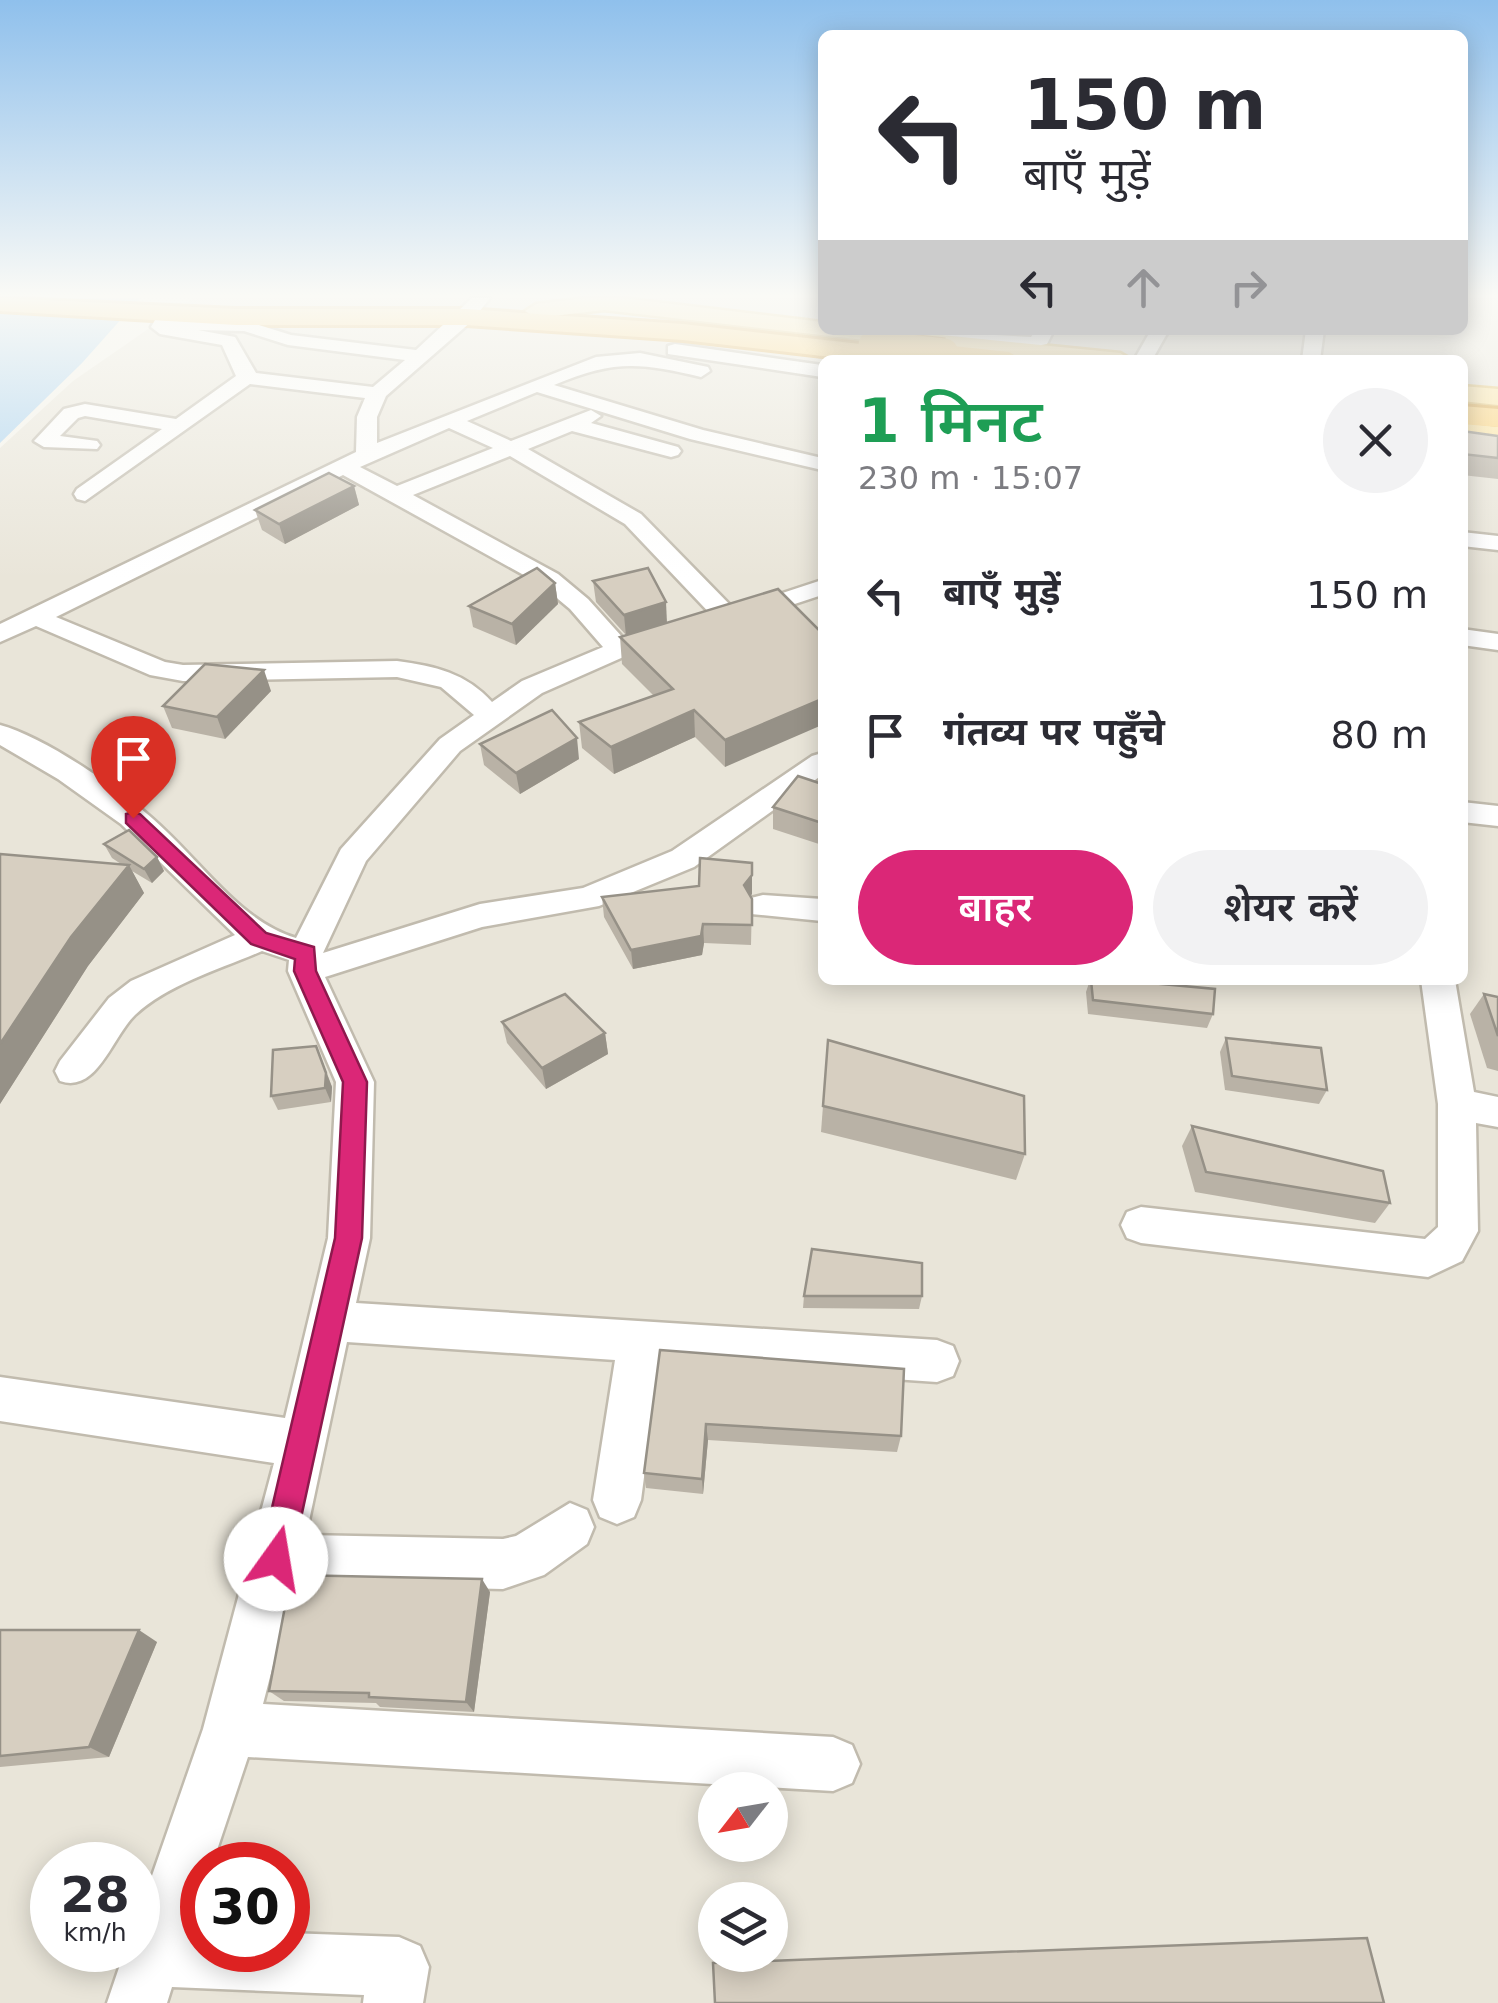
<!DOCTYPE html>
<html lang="hi">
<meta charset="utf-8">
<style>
body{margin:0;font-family:"DejaVu Sans","Noto Sans Devanagari",sans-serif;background:#f2f2f3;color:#2b2b33;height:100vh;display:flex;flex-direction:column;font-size:38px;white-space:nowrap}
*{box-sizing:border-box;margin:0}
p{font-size:32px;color:#7c7c81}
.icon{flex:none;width:55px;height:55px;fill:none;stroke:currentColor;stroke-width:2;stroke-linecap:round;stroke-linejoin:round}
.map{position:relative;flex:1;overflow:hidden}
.panel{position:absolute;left:818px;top:355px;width:650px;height:630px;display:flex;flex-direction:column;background:#fff;border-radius:15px;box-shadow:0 5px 25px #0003}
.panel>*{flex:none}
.hud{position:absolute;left:818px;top:30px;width:650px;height:305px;border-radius:15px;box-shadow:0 5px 25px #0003;background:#fff;color:#2b2b33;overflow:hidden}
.needle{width:65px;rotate:239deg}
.fabs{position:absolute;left:698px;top:1772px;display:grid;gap:20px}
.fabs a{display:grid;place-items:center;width:90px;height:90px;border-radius:50%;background:#fff;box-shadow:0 5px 25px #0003;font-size:50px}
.speed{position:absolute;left:30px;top:1842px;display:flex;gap:20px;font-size:50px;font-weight:700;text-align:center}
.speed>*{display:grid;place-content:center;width:130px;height:130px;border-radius:50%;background:#fff;box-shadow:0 5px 25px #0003;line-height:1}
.speed small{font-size:25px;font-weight:400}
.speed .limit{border:15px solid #d22;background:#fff;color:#111}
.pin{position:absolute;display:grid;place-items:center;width:85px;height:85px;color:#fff;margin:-102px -42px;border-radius:50% 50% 50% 0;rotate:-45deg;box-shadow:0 0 10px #0007}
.pin .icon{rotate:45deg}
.me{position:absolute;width:110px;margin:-55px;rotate:13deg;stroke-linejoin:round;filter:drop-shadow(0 0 8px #0008)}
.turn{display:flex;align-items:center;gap:35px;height:210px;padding:0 40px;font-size:45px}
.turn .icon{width:130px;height:130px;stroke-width:2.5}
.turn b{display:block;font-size:70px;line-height:85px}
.lanes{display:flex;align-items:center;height:95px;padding:0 40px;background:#0003;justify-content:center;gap:50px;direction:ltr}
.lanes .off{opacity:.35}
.round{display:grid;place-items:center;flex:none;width:105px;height:105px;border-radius:52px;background:#f2f2f3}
.head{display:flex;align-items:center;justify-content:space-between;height:170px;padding:0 40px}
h1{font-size:60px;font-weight:600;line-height:75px;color:#1e9e55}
.action{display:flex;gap:20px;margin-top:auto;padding:20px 40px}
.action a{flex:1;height:115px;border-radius:60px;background:#db2777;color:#fff;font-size:40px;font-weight:600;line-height:115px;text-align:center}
.action a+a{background:#f2f2f3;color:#2b2b33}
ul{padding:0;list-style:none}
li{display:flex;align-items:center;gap:30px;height:140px;padding:0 40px}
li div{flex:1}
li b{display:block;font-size:38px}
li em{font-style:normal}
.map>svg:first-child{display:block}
</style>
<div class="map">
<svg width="1498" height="2003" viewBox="0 0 1498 2003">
<rect width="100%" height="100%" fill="#f5f3eb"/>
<path fill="#e9e5d9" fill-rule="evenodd" d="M193,298H822V330H1462L1463,298H1498V2003H0V448L73,381ZM822,360H1462V980H822ZM715,1790H770V1845H715ZM52,1865H138V1950H52ZM202,1865H288V1950H202ZM715,1900H770V1955H715Z"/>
<polygon fill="#a9d2f1" points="0,298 140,298 82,363 0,443"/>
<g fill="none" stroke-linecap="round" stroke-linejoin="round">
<g stroke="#c1bbae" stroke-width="5">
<g id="minor">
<path d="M472,298H490L472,321L386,396L377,417V443L596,357L640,353L708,367L710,371L701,377C640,362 612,360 554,385L703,430L822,458V470L690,439L537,392L467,421L511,441L591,410L601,416L591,423L678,447L681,451L678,455L671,457L572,431L528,449L641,514L734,609L822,580V595L737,623H719L625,524L510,456L413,495L558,574L588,599L624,639L665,628L678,636L674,641L628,655L542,693L460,751L366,861L323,953L480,904L583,888L672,851L812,756L822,753V775L694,867L599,906L482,927L325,977L374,1082L370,1238L356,1303L937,1340L953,1346L959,1361L953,1376L937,1382L659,1363L641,1500L634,1517L617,1524L600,1517L593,1500L615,1360L347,1342L306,1535L503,1539L516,1536L570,1503L587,1510L594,1527L587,1544L544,1575L503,1589L294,1584L263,1704L833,1737L852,1745L860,1764L852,1783L833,1791L248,1757L212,1865H202V1895L191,1929H202V1950H288V1933L399,1937L420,1946L429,1967L423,2003H363L364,1995L172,1987L167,2003H107L125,1950H138V1916L203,1729L274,1463L0,1421V1377L285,1418L328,1238L336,1082L288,971L289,960L262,951C221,969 168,984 135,1015C112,1037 97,1094 60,1081L55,1071L60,1061L109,998L131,981L235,935L121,824L58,779L0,745V725C48,738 132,797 167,832C206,869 243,922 296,938L341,849L440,739L474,715L441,687L397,677L183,681L150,675L36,626L0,642V624L356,452L357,417L365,398L250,384L85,501L77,499L74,494L77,489L162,429L85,416L78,418L60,436L97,441L100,445L97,449L44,447L34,441L64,409L85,404L176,419L236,376L222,345L160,334L151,327L155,320L246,321L291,335L416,350ZM198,330L244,331L288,345L405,360L373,387L256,373L235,337ZM449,428L493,448L397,486L360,467ZM343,475L540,584L570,609L603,647L522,681L492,702C466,673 435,666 397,661L183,665L165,662L56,617Z"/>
<polygon points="903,330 1031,337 1036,330 1054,330 1047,344 1031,347 910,338 904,337"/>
<polygon points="1151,330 1169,330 1152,360 1134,360"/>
<polygon points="1306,330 1324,330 1320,360 1302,360"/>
<polygon points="675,344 822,365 822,377 668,354 668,346"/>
<polygon points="1462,532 1498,536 1498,550 1462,546"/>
<polygon points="1462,629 1498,634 1498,650 1462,645"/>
<polygon points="1462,802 1498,806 1498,826 1462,822"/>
<polygon points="763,895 822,899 822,921 751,914 747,906 751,898"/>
<polygon points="1421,980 1455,980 1474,1092 1498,1097 1498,1127 1476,1123 1478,1231 1462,1261 1428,1277 1141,1243 1127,1238 1121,1225 1127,1212 1141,1207 1425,1239 1438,1227 1438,1104"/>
</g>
</g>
<g stroke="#e4c16b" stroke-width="5">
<g id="major">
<polygon points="586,298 622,298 822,322 822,330 899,330 911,337 899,344 604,310 536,318 525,311 536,304"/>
<polygon points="922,333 1120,353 1132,360 1049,360 914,345 910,340 914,335"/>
<polygon points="1462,386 1498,389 1498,405 1462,401"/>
<polygon points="1462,423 1498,427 1498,443 1462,439"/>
</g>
</g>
<g stroke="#dda53e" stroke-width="6">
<g id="highway">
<polygon points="0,298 236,309 466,309 683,324 869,345 883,353 879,359 857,360 683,340 466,325 236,325 0,311"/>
<polygon points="944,345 1009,352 1023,360 934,359 930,353 934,347"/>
<polygon points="1462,406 1498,409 1498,427 1462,424"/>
</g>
</g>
<use href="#minor" fill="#fff" fill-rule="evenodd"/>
<use href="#major" fill="#fde39c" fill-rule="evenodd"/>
<use href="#highway" fill="#fdd06f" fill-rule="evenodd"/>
<g stroke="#dda53e" stroke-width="31" stroke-linecap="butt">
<polyline id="highway-bridge" points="873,345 944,353"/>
</g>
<use href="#highway-bridge" stroke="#fdd06f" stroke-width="29"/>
</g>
<g fill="#b9b2a6">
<polygon points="1462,431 1498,436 1498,479 1462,475"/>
<polygon points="354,486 359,505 285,544 262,530 255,510"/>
<polygon points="593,581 667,623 778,589 725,767 695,737 614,774 582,748 579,722 654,696 622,664 620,637 626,635 596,602"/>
<polygon points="555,583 558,604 516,645 473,627 469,606"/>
<polygon points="271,691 225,739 172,728 163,706"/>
<polygon points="480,744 579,759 520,794 484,765"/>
<polygon points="822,784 822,845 773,829 773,807"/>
<polygon points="104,844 157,857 164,871 152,883 132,871 144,893 88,966 0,1104 0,854 121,864 112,858"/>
<polygon points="752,894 750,896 752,899 751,945 704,943 702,955 633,969 604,917 602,897"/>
<polygon points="1090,980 1118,980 1213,1014 1207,1028 1088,1014 1086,992"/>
<polygon points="1484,994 1498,997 1498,1071 1487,1068 1470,1014"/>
<polygon points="502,1022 605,1033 608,1054 546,1089 507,1043"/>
<polygon points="1226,1038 1327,1090 1319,1104 1225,1090 1220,1052"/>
<polygon points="828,1040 1025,1154 1016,1180 821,1132"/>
<polygon points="322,1060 332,1087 331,1102 278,1110 271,1096"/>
<polygon points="1192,1126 1390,1203 1375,1223 1195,1192 1182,1146"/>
<polygon points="804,1296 922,1296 919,1309 803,1308"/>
<polygon points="660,1350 901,1436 897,1452 708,1440 703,1494 646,1488 644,1473"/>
<polygon points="490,1592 474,1712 380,1707 376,1703 284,1701 269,1691"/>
<polygon points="0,1630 157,1642 109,1757 0,1767"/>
</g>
<g fill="#969187">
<polygon points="354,486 359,505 285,544 279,524"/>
<polygon points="555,583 558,604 516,645 512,624"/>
<polygon points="666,602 667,623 626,636 624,615"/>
<polygon points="264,670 271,691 225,739 217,717"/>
<polygon points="822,699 822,725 725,767 725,740"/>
<polygon points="694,710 695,737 614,774 611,747"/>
<polygon points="577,738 579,759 520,794 516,773"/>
<polygon points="157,857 164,871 152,883 144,869"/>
<polygon points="129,865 144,893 88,966 0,1104 0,1044 71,937"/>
<polygon points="752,875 752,894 744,904 744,885"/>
<polygon points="703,924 704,943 702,955 633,969 631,950"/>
<polygon points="605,1033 608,1054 546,1089 542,1068"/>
<polygon points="316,1046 332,1087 331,1102 325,1088"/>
<polygon points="706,1424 708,1440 703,1494 702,1479"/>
<polygon points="482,1579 490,1592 474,1712 466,1702"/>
<polygon points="139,1630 157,1642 109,1757 89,1747"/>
</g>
<g fill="#d7cfc1" stroke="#969187" stroke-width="2.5">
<polygon points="1462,431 1498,436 1498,458 1462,454"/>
<polygon points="329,473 354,486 279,524 255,510"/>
<polygon points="537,568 555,583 512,624 469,606"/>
<polygon points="648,568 666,602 624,615 593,581"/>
<polygon points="778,589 822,633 822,699 725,740 694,710 611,747 579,722 673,689 620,637"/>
<polygon points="205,664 264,670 217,717 163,706"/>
<polygon points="552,710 577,738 516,773 480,744"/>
<polygon points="798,776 822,784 822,823 773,807"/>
<polygon points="129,830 157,857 144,869 104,844"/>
<polygon points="0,854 129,865 71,937 0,1044"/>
<polygon points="700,858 752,863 752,875 744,885 752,899 752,925 703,924 701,936 631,950 602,897 699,886"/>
<polygon points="1091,980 1118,980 1215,989 1213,1014 1093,1000"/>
<polygon points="565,994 605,1033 542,1068 502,1022"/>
<polygon points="1484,994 1498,997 1498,1036"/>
<polygon points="1226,1038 1321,1048 1327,1090 1232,1076"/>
<polygon points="828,1040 1024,1096 1025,1154 823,1106"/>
<polygon points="316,1046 326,1073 325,1088 271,1096 273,1050"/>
<polygon points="1192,1126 1383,1171 1390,1203 1206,1172"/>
<polygon points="812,1249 922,1263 922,1296 804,1296"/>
<polygon points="660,1350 904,1369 901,1436 706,1424 702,1479 644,1473"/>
<polygon points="291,1575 482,1579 466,1702 369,1697 369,1693 269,1691"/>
<polygon points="0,1630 139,1630 89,1747 0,1756"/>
<polygon points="1367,1938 1384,2003 715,2003 713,1963"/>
</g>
<linearGradient id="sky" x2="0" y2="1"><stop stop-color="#8fc0ec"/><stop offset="0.51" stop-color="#fafaf6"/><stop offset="1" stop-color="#fafaf6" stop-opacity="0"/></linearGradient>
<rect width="1498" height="579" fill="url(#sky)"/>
<polygon fill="#db2777" stroke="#8e194d" stroke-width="2.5" points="133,812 140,814 266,933 314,947 316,971 367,1082 362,1238 292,1559 287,1570 276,1575 264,1570 260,1559 335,1238 343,1082 294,971 295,959 251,944 126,823 126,814"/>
</svg>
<div class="fabs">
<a><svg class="needle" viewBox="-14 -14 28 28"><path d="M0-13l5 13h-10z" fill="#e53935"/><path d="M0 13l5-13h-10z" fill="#7c7c81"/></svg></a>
<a><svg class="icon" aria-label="layers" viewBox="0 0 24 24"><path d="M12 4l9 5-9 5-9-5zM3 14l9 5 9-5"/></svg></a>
</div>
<div class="speed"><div>28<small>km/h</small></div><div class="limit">30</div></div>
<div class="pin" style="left:133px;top:818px;background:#d93025"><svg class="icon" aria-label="arrive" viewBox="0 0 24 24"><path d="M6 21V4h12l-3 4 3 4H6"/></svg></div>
<svg class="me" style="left:276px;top:1559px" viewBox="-20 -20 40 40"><circle r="19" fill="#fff"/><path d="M0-13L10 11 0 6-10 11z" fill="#db2777"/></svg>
<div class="hud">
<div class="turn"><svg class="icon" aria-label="left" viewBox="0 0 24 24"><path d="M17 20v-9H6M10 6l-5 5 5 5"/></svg><div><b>150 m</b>बाएँ मुड़ें</div></div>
<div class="lanes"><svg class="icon" aria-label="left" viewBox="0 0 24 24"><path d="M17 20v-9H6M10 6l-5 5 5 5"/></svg><svg class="icon off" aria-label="ahead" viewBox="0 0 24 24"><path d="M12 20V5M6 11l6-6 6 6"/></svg><svg class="icon off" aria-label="right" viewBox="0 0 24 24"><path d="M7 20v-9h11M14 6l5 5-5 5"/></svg></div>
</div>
<section class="panel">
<div class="head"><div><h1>1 मिनट</h1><p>230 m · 15:07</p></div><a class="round"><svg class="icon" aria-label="close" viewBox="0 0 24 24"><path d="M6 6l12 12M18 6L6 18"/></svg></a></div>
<ul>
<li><svg class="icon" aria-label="left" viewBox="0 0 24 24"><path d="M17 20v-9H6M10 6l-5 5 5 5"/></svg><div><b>बाएँ मुड़ें</b></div><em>150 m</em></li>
<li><svg class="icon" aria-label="arrive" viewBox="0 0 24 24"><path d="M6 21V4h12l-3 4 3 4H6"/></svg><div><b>गंतव्य पर पहुँचे</b></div><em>80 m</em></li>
</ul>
<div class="action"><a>बाहर</a><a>शेयर करें</a></div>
</section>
</div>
